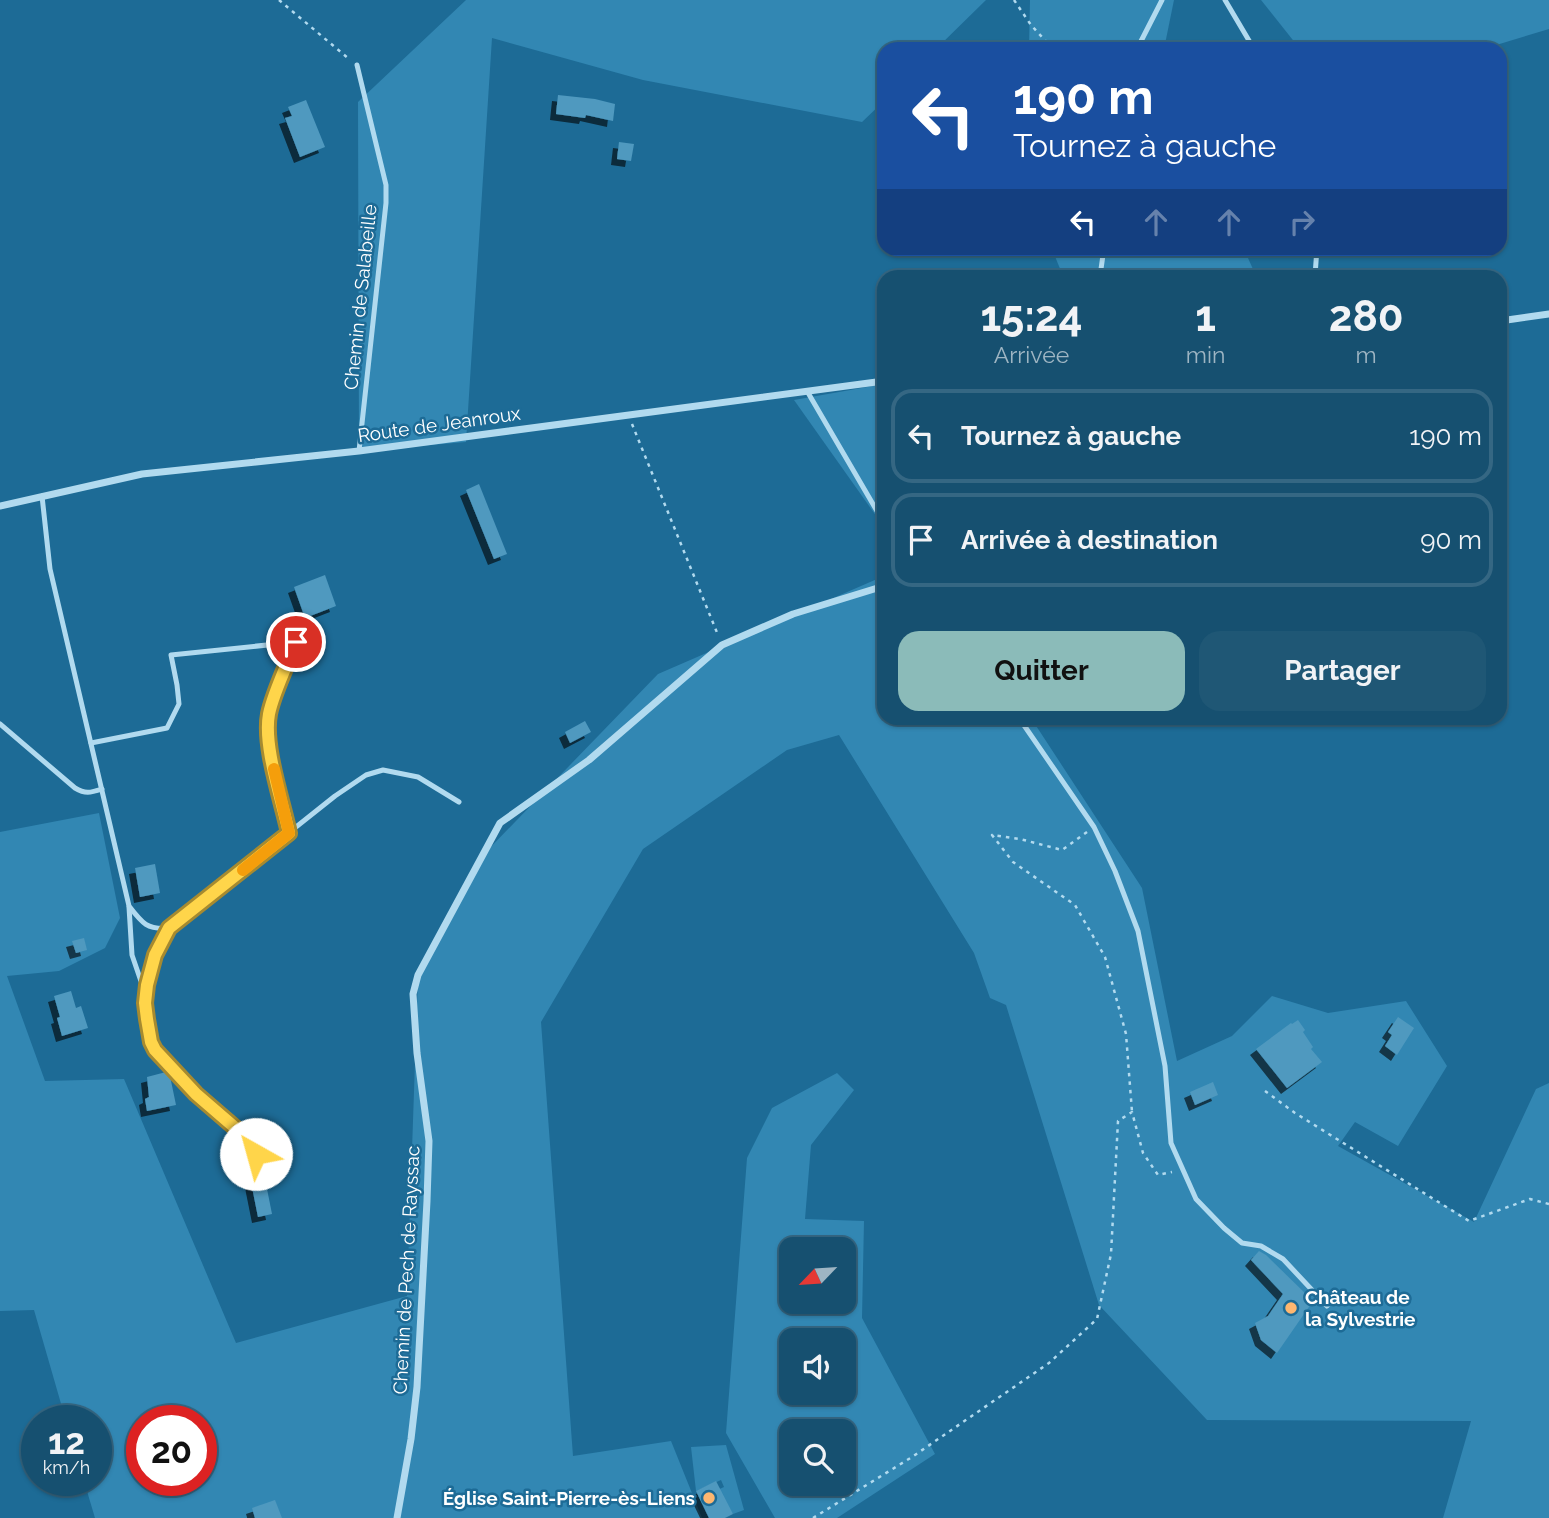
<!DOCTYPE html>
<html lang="fr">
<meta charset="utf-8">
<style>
body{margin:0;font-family:Raleway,sans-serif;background:#1f5775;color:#f1f3f6;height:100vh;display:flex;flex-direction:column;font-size:26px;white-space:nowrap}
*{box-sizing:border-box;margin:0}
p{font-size:23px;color:#9eb5c3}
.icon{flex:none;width:38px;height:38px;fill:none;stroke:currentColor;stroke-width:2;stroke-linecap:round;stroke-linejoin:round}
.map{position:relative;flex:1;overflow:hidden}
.panel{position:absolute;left:877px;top:270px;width:630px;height:455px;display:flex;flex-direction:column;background:#165070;border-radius:21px;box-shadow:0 2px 5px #0004,0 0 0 2px #356783}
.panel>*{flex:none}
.top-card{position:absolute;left:877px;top:42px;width:630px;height:214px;border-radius:21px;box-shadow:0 2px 5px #0004,0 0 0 2px #356783;background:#1a4fa0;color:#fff;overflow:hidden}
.needle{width:46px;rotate:245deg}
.tools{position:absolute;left:779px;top:1237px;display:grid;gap:14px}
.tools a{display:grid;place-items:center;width:77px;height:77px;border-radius:14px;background:#165070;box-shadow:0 2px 5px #0004,0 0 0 2px #356783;font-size:35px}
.speed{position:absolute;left:21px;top:1405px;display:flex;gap:14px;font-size:35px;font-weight:700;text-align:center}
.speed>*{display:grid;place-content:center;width:91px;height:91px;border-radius:50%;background:#165070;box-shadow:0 2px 5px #0004,0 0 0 2px #356783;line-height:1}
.speed small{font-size:18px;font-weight:400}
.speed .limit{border:10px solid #d22;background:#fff;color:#111}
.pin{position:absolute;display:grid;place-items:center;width:60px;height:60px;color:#fff;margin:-30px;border:4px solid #fff;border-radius:50%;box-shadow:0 2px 7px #0007}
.me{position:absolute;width:77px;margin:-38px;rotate:322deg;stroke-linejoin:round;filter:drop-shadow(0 0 5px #0008)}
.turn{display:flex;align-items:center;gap:24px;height:147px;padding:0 21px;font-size:32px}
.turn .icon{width:91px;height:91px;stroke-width:2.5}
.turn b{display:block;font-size:49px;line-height:60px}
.lanes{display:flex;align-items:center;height:66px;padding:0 21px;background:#0003;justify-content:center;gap:35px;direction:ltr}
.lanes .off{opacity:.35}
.eta{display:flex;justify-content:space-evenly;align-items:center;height:119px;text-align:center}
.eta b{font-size:42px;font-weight:700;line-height:49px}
.primary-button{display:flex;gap:14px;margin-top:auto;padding:14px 21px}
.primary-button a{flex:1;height:80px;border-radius:21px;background:#8bbbb9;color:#111;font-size:28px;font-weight:700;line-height:80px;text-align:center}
.primary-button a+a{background:#1f5775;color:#f1f3f6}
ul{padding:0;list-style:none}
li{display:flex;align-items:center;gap:21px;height:94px;margin:0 14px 10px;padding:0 7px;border:4px solid #356783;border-radius:21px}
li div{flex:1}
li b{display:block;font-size:26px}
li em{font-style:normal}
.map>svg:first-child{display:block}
</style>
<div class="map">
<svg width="1549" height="1518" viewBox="0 0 1549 1518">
<defs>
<filter id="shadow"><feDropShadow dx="-6" dy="6" stdDeviation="0" flood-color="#0009"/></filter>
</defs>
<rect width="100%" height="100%" fill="#1d6b96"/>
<g fill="#3287b3" fill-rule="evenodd">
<polygon points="466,0 986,0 936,49 884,49 884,101 862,122 643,80 492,38 466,442 359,451 358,102"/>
<polygon points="1030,0 1174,0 1164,49 1029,49"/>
<polygon points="1261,0 1549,0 1549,29 1483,49 1300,49"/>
<polygon points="1052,249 1244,249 1256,276 1063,276"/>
<polygon points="884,384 884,527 794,400"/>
<path d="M884,576V718H1031L1142,888L1177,1061L1232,1036L1272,996L1328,1013L1406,1001L1447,1066L1398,1146L1355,1122L1338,1146L1474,1222L1536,1089L1549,1083V1518H1443L1471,1421L1207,1420L1099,1305L1006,1005L990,998L974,953L839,735L787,750L643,849L541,1022L573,1456L671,1441L702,1518H95L84,1481L96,1480V1421H66L34,1310L0,1311V832L99,813L120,918L105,948L59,971L7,976L45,1081L124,1079L236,1343L407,1296L418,975L483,855L658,674ZM142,1421H201V1480H142Z"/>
<path d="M837,1073L854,1090L811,1145L805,1219L864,1221L862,1318L935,1454L837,1518H775L726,1433L747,1158L772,1108ZM791,1250H844V1302H791ZM844,1340V1393H791V1340ZM791,1432H844V1484H791Z"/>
<polygon points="726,1445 744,1510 733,1514 715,1491 724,1487 721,1480 696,1491 691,1447"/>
</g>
<g fill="#4f99bf" filter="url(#shadow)">
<polygon points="558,95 595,99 615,104 613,121 586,115 585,118 556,114"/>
<polygon points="306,100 325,147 300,157 285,118 292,116 288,107"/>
<polygon points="619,142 634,144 631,161 617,159"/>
<polygon points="479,484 507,554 494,559 466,490"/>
<polygon points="325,575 336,606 305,618 294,587"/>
<polygon points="585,721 591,732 570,743 565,732"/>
<polygon points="155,864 160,893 140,897 135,868"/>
<polygon points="84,938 87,950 76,953 72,941"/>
<polygon points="71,991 76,1008 81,1006 88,1028 62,1036 57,1018 60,1017 54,996"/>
<polygon points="1398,1017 1414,1028 1397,1055 1385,1046 1392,1035 1388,1032"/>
<polygon points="1298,1020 1305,1030 1303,1032 1313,1047 1311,1049 1322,1062 1287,1088 1256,1049 1291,1023 1292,1024"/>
<polygon points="166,1072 170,1076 176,1105 147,1111 145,1099 149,1097 147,1077"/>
<polygon points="1213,1082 1218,1095 1195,1105 1190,1092"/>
<polygon points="261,1159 272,1214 258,1217 247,1162"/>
<polygon points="1259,1251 1266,1255 1313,1301 1277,1353 1261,1340 1255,1323 1268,1316 1283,1294 1251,1260"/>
<polygon points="716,1481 733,1514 725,1518 709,1518 696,1491"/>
<polygon points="275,1500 282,1518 255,1518 252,1508"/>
</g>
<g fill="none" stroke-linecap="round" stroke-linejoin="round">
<g stroke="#b1daef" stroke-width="2.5" stroke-dasharray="3.5 5" stroke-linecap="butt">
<polyline points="279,0 349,59"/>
<polyline points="1014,0 1031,25 1053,49"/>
<polyline points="632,424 718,635"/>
<polyline points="1087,832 1062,850 1020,839 992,835 1013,862 1075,905 1105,957 1126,1034 1132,1112"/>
<polyline points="1265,1091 1295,1113 1469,1221 1530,1199 1549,1204"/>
<polyline points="813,1518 912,1457 1049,1363 1097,1319 1111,1254 1118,1121 1132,1112 1143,1153 1158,1175 1172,1172"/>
</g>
<g stroke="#b1daef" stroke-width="5">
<polyline points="1225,0 1254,49"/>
<polyline points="1137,49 1162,0"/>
<polyline points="357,65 386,185 386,203 359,451"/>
<polyline points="1100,276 1104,248"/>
<polyline points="1315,276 1317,248"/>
<polyline points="807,391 884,523"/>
<path d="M42,496L50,569L129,906C142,923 147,930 169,928L335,796L366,775L383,770L418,777L459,802"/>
<polyline points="1019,718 1094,827 1115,871 1138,931 1165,1066 1171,1143 1196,1199 1224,1228 1242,1243 1261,1246 1283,1259 1327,1306"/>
<path d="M0,724L75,788C85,794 90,793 102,789"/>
<polyline points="91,743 167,728 179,704 177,685 171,655 296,642"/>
<polyline points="289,833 269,748 267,728 269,711 299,635"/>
<polyline points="129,907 132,955 145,993"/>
<path d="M169,928C152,961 141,988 148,1025C150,1034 151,1043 156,1050C169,1070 189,1089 207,1105C227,1122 242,1130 256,1154"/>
</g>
<g stroke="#b1daef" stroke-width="7">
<polyline points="1500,321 1549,314"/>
<polyline points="0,506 142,474 359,451 884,381"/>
<polyline points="397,1518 411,1439 417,1387 427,1201 429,1141 417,1053 413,994 418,975 500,823 589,760 722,645 793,614 884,586"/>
</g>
</g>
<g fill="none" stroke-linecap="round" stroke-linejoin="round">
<g stroke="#a68a30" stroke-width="18">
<path id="route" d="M256,1154L247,1138L196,1094L155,1050L151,1042L147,1019L145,1003L147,985L155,955L169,928L289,833C282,800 263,746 269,714C273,693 288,663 296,642"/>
</g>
<use href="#route" stroke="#ffd54a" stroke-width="12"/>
<polyline stroke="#f59e0b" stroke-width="12" points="243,870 289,833 274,769"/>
</g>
<g fill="#feb770" stroke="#1d6b96" stroke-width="2.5">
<circle cx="1291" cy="1308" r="7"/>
<circle cx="709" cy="1498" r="7"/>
</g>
<g text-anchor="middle" stroke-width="5" stroke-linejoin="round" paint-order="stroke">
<g font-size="19" fill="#fff" stroke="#1d6b96">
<text transform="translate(360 297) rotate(-84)" y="7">Chemin de Salabeille</text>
<text transform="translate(439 424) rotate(-8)" y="7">Route de Jeanroux</text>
<text transform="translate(406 1270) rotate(-87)" y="7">Chemin de Pech de Rayssac</text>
</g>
<g font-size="19" font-weight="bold" fill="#fff" stroke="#1d6b96" text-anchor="start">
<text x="1305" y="1304">Château de<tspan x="1305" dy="22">la Sylvestrie</tspan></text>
<text x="695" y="1505" text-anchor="end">Église Saint-Pierre-ès-Liens</text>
</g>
</g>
</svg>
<div class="tools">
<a><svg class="needle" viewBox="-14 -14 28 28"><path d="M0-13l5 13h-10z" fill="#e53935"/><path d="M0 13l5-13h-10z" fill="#9eb5c3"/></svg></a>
<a><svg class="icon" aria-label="sound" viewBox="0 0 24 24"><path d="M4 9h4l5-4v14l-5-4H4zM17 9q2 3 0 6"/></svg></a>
<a><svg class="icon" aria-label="search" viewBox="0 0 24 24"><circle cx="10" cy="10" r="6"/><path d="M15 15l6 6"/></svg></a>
</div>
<div class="speed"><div>12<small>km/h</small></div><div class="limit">20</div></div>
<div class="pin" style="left:296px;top:642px;background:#d93025"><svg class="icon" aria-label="arrive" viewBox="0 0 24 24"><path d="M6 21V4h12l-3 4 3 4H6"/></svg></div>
<svg class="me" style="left:256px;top:1154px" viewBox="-20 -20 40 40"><circle r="19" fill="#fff"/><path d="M0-13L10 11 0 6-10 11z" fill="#ffd54a"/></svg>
<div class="top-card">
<div class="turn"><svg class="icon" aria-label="left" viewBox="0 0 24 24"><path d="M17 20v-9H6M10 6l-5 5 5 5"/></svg><div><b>190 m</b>Tournez à gauche</div></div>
<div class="lanes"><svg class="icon" aria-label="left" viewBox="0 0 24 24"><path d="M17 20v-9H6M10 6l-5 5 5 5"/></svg><svg class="icon off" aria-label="ahead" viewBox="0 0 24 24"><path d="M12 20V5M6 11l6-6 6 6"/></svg><svg class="icon off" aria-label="ahead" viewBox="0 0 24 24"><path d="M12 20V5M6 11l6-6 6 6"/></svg><svg class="icon off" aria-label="right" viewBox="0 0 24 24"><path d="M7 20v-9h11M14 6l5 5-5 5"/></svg></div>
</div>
<section class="panel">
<div class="eta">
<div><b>15:24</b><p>Arrivée</p></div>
<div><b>1</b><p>min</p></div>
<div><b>280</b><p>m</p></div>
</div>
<ul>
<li><svg class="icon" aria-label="left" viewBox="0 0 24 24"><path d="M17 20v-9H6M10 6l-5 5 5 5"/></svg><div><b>Tournez à gauche</b></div><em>190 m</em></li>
<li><svg class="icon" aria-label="arrive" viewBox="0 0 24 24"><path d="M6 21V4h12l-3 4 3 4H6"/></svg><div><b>Arrivée à destination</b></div><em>90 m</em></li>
</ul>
<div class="primary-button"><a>Quitter</a><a>Partager</a></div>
</section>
</div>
